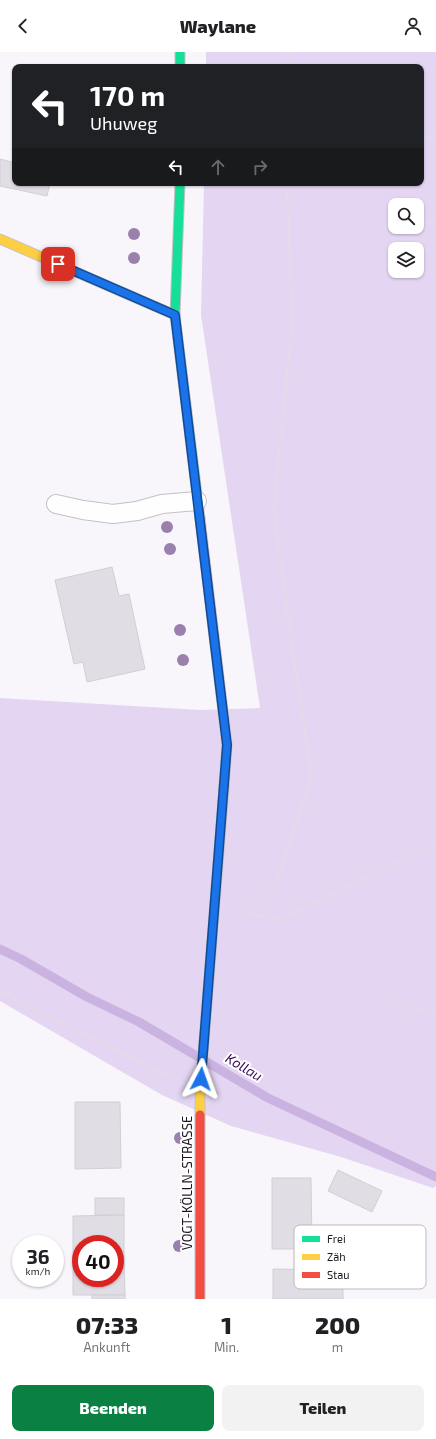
<!DOCTYPE html>
<html lang="de">
<meta charset="utf-8">
<style>
body{margin:0;font-family:"Exo 2",sans-serif;background:#f2f2f2;color:#202124;height:100vh;display:flex;flex-direction:column;font-size:15px;white-space:nowrap}
*{box-sizing:border-box;margin:0}
p{font-size:13px;color:#757577}
.icon{flex:none;width:22px;height:22px;fill:none;stroke:currentColor;stroke-width:2;stroke-linecap:round;stroke-linejoin:round}
.map{position:relative;height:1247px;overflow:hidden}
.panel{display:flex;flex-direction:column;background:#fff;flex:1}
.panel>*{flex:none}
.hud{position:absolute;left:12px;top:12px;width:412px;height:122px;border-radius:8px;box-shadow:0 1px 3px #0004;background:#202124;color:#fff;overflow:hidden}
.controls{position:absolute;left:388px;top:146px;display:grid;gap:8px}
.controls a{display:grid;place-items:center;width:36px;height:36px;border-radius:8px;background:#fff;box-shadow:0 1px 3px #0004;font-size:20px}
.speed{position:absolute;left:12px;top:1183px;display:flex;gap:8px;font-size:20px;font-weight:700;text-align:center}
.speed>*{display:grid;place-content:center;width:52px;height:52px;border-radius:50%;background:#fff;box-shadow:0 1px 3px #0004;line-height:1}
.speed small{font-size:10px;font-weight:400}
.speed .limit{border:6px solid #d22;background:#fff;color:#111}
.pin{position:absolute;display:grid;place-items:center;width:34px;height:34px;color:#fff;margin:-17px;border-radius:8px;box-shadow:0 2px 6px #0006}
.me{position:absolute;width:44px;margin:-22px;rotate:4deg;stroke-linejoin:round;filter:drop-shadow(0 0 3px #0008)}
.turn{display:flex;align-items:center;gap:14px;height:84px;padding:0 12px;font-size:18px}
.turn .icon{width:52px;height:52px;stroke-width:2.5}
.turn b{display:block;font-size:28px;line-height:34px}
.lanes{display:flex;align-items:center;height:38px;padding:0 12px;background:#0003;justify-content:center;gap:20px;direction:ltr}
.lanes .off{opacity:.35}
.eta{display:flex;justify-content:space-evenly;align-items:center;height:68px;text-align:center}
.eta b{font-size:24px;font-weight:800;line-height:28px}
.cta{display:flex;gap:8px;margin-top:auto;padding:8px 12px}
.cta a{flex:1;height:46px;border-radius:8px;background:#0b8043;color:#fff;font-size:16px;font-weight:800;line-height:46px;text-align:center}
.cta a+a{background:#f2f2f2;color:#202124}
header{display:flex;justify-content:space-between;align-items:center;height:52px;padding:0 12px;background:#fff;font-size:18px;font-weight:800}
.map>svg:first-child{display:block}
</style>
<header><svg class="icon" aria-label="back" viewBox="0 0 24 24"><path d="M15 5l-7 7 7 7"/></svg>Waylane<svg class="icon" aria-label="person" viewBox="0 0 24 24"><circle cx="12" cy="8" r="4"/><path d="M4 21q1-7 8-7t8 7"/></svg></header>
<div class="map">
<svg width="436" height="1247" viewBox="0 0 436 1247">
<rect width="100%" height="100%" fill="#f8f6fb"/>
<path fill="#e4d6f2" fill-rule="evenodd" d="M206,0H436V1134L433,1136L341,1105L231,1074L162,1043L0,949V646L200,658L260,656L201,263L204,131H421V15H206ZM395,153H417V175H395ZM395,197H417V219H395Z"/>
<g fill="none" stroke-linecap="round" stroke-linejoin="round">
<polyline stroke="#cab3e1" stroke-width="9" points="0,897 21,907 87,945 139,970 268,1046 436,1125"/>
</g>
<g fill="#e1dde5" stroke="#d2ced6">
<polygon points="0,107 15,111 15,131 50,131 47,144 0,134"/>
<polygon points="112,515 119,544 129,542 145,617 87,630 83,610 74,612 55,528"/>
<polygon points="75,1050 120,1050 121,1116 75,1117"/>
<polygon points="338,1118 382,1139 372,1160 328,1139"/>
<polygon points="272,1126 311,1126 312,1197 272,1197"/>
<rect x="95" y="1146" width="29" height="17"/>
<polygon points="124,1163 124,1204 115,1204 115,1192 81,1192 81,1204 73,1204 73,1164"/>
<polygon points="73,1204 81,1204 81,1226 115,1226 115,1204 124,1204 125,1243 73,1243"/>
<polygon points="273,1217 343,1218 343,1247 273,1247"/>
<rect x="92" y="1243" width="33" height="4"/>
</g>
<g fill="none" stroke-linecap="round" stroke-linejoin="round">
<g stroke="#c4c0c8" stroke-width="20">
<polyline id="lane" points="56,452 83,458 113,462 137,459 162,452 197,449"/>
</g>
<g stroke="#c4c0c8" stroke-width="11">
<g id="fast">
<polyline points="180,0 180,15"/>
<polyline points="180,131 175,263 200,467"/>
</g>
</g>
<g stroke="#c4c0c8" stroke-width="11">
<g id="slow">
<polyline points="0,187 175,263"/>
<polyline points="200,1063 200,1040 224,735"/>
</g>
</g>
<g stroke="#c4c0c8" stroke-width="11">
<g id="jam">
<polyline points="200,467 227,693 224,735"/>
<polyline points="200,1063 200,1247"/>
</g>
</g>
<g stroke="#e0dfe2" stroke-width="2.5" stroke-dasharray="2 2" stroke-linecap="butt">
<polyline points="288,15 288,0"/>
<polyline points="421,87 436,84"/>
<polyline points="426,169 436,172"/>
<polyline points="249,862 274,836 312,726 289,574 274,456 292,271 287,131"/>
<polyline points="240,863 249,862 281,867 436,792"/>
<polyline points="0,939 44,962 174,1027"/>
<polyline points="391,950 436,962"/>
</g>
<use href="#lane" stroke="#fefefe" stroke-width="18"/>
<use href="#fast" stroke="#16e098" stroke-width="9"/>
<use href="#slow" stroke="#ffcf43" stroke-width="9"/>
<use href="#jam" stroke="#f24e42" stroke-width="9"/>
</g>
<g fill="#9a81ad">
<circle cx="134" cy="182" r="6"/>
<circle cx="134" cy="206" r="6"/>
<circle cx="167" cy="475" r="6"/>
<circle cx="170" cy="497" r="6"/>
<circle cx="180" cy="578" r="6"/>
<circle cx="183" cy="608" r="6"/>
<circle cx="180" cy="1086" r="6"/>
<circle cx="179" cy="1194" r="6"/>
</g>
<g fill="none" stroke-linecap="round" stroke-linejoin="round">
<g stroke="#114b97" stroke-width="10">
<polyline id="route" points="58,212 175,263 227,693 201,1027"/>
</g>
<use href="#route" stroke="#1a73e8" stroke-width="7"/>
</g>
<g text-anchor="middle" stroke-width="4" stroke-linejoin="round" paint-order="stroke">
<g font-size="13" fill="#1c1720" stroke="#fff">
<text transform="translate(187 1131) rotate(-90)" y="5">VOGT-KÖLLN-STRASSE</text>
</g>
<g font-size="14" font-style="italic" fill="#3d0e5b" stroke="#fff">
<text transform="translate(244 1015) rotate(31)" y="5">Kollau</text>
</g>
</g>
<rect x="294" y="1173" width="132" height="64" rx="6" fill="#fff" stroke="#bbb9bc" stroke-width="1"/>
<rect x="302" y="1184" width="18" height="6" fill="#16e098"/>
<rect x="302" y="1202" width="18" height="6" fill="#ffcf43"/>
<rect x="302" y="1220" width="18" height="6" fill="#f24e42"/>
<g font-size="11" fill="#1c1720">
<text x="327" y="1191">Frei</text>
<text x="327" y="1209">Zäh</text>
<text x="327" y="1227">Stau</text>
</g>
</svg>
<div class="controls">
<a><svg class="icon" aria-label="search" viewBox="0 0 24 24"><circle cx="10" cy="10" r="6"/><path d="M15 15l6 6"/></svg></a>
<a><svg class="icon" aria-label="layers" viewBox="0 0 24 24"><path d="M12 4l9 5-9 5-9-5zM3 14l9 5 9-5"/></svg></a>
</div>
<div class="speed"><div>36<small>km/h</small></div><div class="limit">40</div></div>
<div class="pin" style="left:58px;top:212px;background:#d93025"><svg class="icon" aria-label="arrive" viewBox="0 0 24 24"><path d="M6 21V4h12l-3 4 3 4H6"/></svg></div>
<svg class="me" style="left:201px;top:1027px" viewBox="-20 -20 40 40"><path d="M0-17L14 15 0 8-14 15z" fill="#1a73e8" stroke="#fff" stroke-width="4"/></svg>
<div class="hud">
<div class="turn"><svg class="icon" aria-label="left" viewBox="0 0 24 24"><path d="M17 20v-9H6M10 6l-5 5 5 5"/></svg><div><b>170 m</b>Uhuweg</div></div>
<div class="lanes"><svg class="icon" aria-label="left" viewBox="0 0 24 24"><path d="M17 20v-9H6M10 6l-5 5 5 5"/></svg><svg class="icon off" aria-label="ahead" viewBox="0 0 24 24"><path d="M12 20V5M6 11l6-6 6 6"/></svg><svg class="icon off" aria-label="right" viewBox="0 0 24 24"><path d="M7 20v-9h11M14 6l5 5-5 5"/></svg></div>
</div>
</div>
<section class="panel">
<div class="eta">
<div><b>07:33</b><p>Ankunft</p></div>
<div><b>1</b><p>Min.</p></div>
<div><b>200</b><p>m</p></div>
</div>
<div class="cta"><a>Beenden</a><a>Teilen</a></div>
</section>
